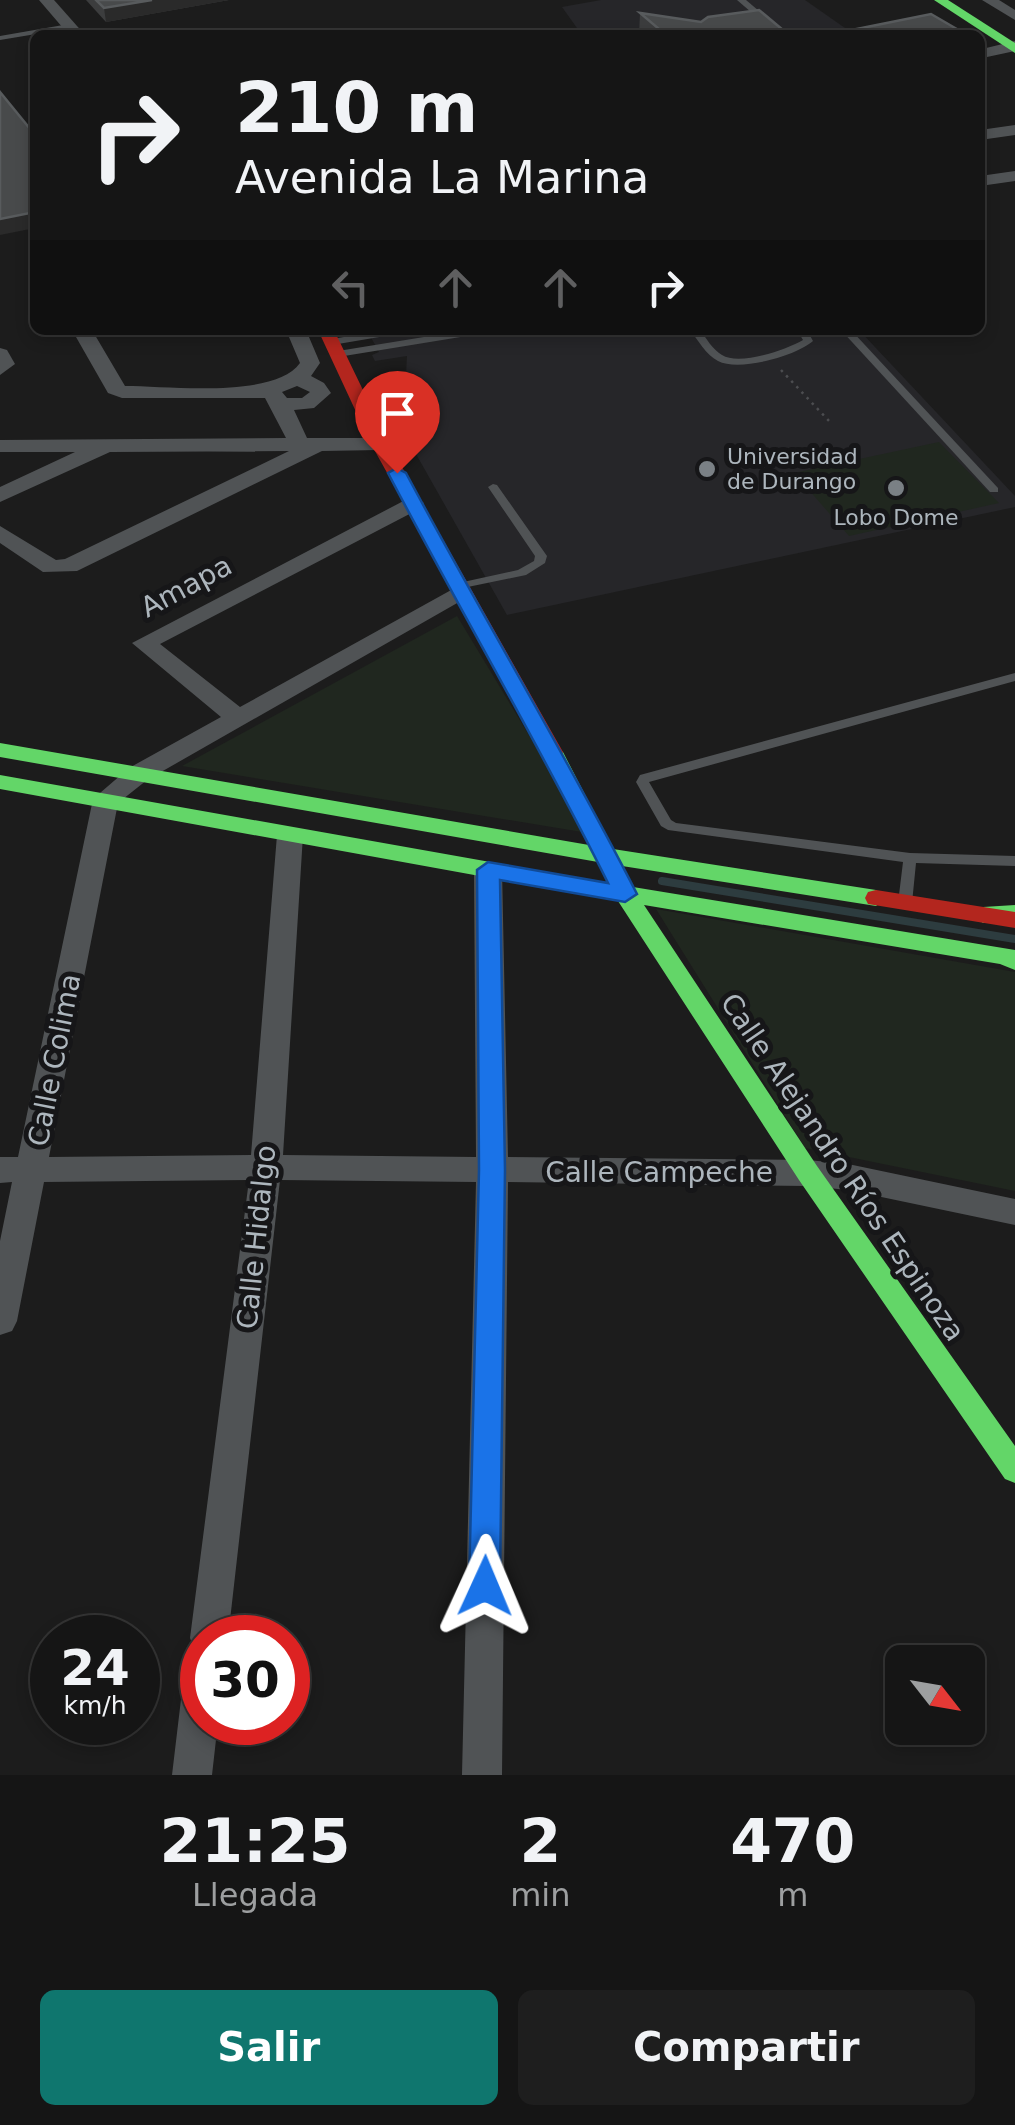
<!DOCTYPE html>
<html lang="es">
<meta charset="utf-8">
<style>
body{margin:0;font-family:"DejaVu Sans",sans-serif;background:#1e1e1e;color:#f1f3f6;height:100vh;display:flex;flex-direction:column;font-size:38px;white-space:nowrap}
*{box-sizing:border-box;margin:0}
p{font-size:32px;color:#9d9fa0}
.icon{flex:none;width:55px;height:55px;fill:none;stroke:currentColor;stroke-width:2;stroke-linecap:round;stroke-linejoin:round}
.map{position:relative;height:1775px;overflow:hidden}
.panel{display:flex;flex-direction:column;background:#151515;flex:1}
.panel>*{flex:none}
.top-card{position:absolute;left:30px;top:30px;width:955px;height:305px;border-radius:15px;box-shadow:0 5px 15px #0003,0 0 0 2px #343434;background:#151515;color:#f1f3f6;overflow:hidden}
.needle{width:65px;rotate:121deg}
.buttons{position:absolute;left:885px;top:1645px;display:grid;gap:20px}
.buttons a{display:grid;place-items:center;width:100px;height:100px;border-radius:15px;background:#151515;box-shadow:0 5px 15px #0003,0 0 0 2px #343434;font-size:50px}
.speed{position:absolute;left:30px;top:1615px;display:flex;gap:20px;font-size:50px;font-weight:700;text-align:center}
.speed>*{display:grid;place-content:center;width:130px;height:130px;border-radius:50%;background:#151515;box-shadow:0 5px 15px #0003,0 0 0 2px #343434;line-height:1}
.speed small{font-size:25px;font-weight:400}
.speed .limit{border:15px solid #d22;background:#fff;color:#111}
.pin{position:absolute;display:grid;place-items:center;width:85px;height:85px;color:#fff;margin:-102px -42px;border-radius:50% 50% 50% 0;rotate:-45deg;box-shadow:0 0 10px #0007}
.pin .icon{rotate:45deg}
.me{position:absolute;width:110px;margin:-55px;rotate:1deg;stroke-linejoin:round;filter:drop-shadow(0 0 8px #0008)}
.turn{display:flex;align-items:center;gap:35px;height:210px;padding:0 40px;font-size:45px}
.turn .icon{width:130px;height:130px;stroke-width:2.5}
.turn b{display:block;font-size:70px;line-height:85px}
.lanes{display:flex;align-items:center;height:95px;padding:0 40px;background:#0003;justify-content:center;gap:50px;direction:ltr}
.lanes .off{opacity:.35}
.eta{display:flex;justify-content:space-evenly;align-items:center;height:170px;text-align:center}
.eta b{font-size:60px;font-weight:700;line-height:70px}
.action{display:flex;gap:20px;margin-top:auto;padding:20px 40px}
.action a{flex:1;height:115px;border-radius:15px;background:#0f766e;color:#fff;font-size:40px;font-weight:700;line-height:115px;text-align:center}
.action a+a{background:#1e1e1e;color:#f1f3f6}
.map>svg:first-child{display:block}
</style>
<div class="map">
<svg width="1015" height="1775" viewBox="0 0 1015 1775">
<rect width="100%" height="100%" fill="#1c1c1c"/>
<g fill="#262629">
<polygon points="601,0 805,0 855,35 582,35 562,7"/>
<polygon points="346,330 859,330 1015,496 1015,507 507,615 403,431 407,356 375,361 372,355 379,352 368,332 348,334"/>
</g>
<g fill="#20271f">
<polygon points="939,442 999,503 849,536 794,473"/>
<polygon points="457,616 588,833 182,766"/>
<polygon points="656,909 1015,972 1015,1191 805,1148"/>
</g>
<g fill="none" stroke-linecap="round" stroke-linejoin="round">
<polyline stroke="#2d3c3f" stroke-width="8" points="662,881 1015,939"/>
<polyline stroke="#4c4d50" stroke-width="2.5" stroke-dasharray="2.5 5" stroke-linecap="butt" points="781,370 829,421"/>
<g fill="#505355" fill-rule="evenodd">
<polygon points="737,0 746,0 772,22 765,24"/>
<polygon points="69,24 73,26 72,28 0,40 0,36"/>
<polygon points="386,330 408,330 403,333 332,345 327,342 332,339"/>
<polygon points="467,330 490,330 485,333 338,357 333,354 338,351"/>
<path d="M690,330H700C706,338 713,350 722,355C739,366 786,350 803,340L797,330H807L813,341C796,356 739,372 718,361C706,355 698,340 690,330Z"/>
<polygon points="841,330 851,330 998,488 998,492 990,492"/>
<polygon points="493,484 497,485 547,556 545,563 526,575 458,589 454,588 454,584 518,570 534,561 535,556 488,487"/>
<polygon points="1015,673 1015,681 649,782 671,820 676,823 910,853 1015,856 1015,866 916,863 912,903 905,908 898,903 903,862 668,830 661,826 636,782 640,775"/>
</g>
<g fill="#505355" fill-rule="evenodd">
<polygon points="39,0 54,0 85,35 69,35"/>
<polygon points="982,0 999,0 1015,10 1015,20"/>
<polygon points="1015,41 1015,51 987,57 980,53 982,49"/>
<polygon points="1015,125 1015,135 980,140 980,130"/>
<polygon points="1015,171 1015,181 980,186 980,176"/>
<path d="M72,330H92L125,386C169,386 274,399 300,363L286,330H306L320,363L311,376L324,383L331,393L314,408L294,410L307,438H380L391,444L380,450L322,451L77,571L43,572L0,543V526L56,560L65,559L289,451L110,452L0,502V487L75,452H0V440L286,438L265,398H122L108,393ZM297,386L310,392L302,398H287L282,392Z"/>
<polygon points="0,348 7,350 15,364 0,375"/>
<polygon points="413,496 424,503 421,508 160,644 240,707 453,589 461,587 473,594 147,780 118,803 49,1157 251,1155 277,835 281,829 299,829 303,835 283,1155 476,1157 474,870 478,863 498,863 502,870 508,1157 808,1160 848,1164 1015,1199 1015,1225 848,1190 808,1186 508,1182 502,1775 462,1775 476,1182 280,1180 228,1638 202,1638 202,1654 195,1651 190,1638 249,1180 44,1182 17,1321 12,1331 0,1335 0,1241 12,1182 0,1183 0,1157 18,1157 93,799 129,768 221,717 132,643"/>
<polygon points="202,1672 202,1722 218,1722 212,1775 172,1775 182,1691 188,1677"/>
</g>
<g fill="#63d668" fill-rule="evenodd">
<polygon points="934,0 948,0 1015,43 1015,53"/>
<polygon points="0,743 589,845 543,752 553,745 563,752 613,849 876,890 887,898 876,906 622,866 633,887 1015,950 1015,970 1000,964 644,905 817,1166 1015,1446 1015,1483 1005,1479 799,1180 618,901 0,789 0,775 608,883 598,862 0,757"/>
<polygon points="1015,905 1015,921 983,923 972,915 983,907"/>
</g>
<g fill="#b3261e" fill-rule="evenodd">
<polygon points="318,330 334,330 389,444 563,752 560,757 553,759 543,752 371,444"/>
<polygon points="876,890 1015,912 1015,928 868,904 865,898 868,892"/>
</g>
</g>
<g fill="#3c3d3e">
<polygon points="86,0 229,0 106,22"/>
<polygon points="640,13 789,35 639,35"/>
</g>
<g fill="#2a2a2a">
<polygon points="152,0 229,0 106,22 104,8"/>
<polygon points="35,212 35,228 0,235 0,219"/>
</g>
<g fill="#484a4b" stroke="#585b5d" stroke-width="2.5">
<polygon points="96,0 152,0 104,8"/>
<polygon points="759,10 789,35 666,35 640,13 701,22 708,17"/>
<polygon points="931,14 967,35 859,35 852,30"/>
<polygon points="0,92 35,135 35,212 0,219"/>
</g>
<path fill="#1a73e8" stroke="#114b97" stroke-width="2.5" d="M397,468L406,473C481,614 564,751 637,894L625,902L500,880L505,1170L500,1586L496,1596L485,1601L474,1596L469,1586L479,1170L477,870L488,862L608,883C539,744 460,611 388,473Z"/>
<g fill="#7a8085" stroke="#161618" stroke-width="4">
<circle cx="707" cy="469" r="10"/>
<circle cx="896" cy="488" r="10"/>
</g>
<g text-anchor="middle" stroke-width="10" stroke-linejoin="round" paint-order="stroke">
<g font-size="22" fill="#adb6bd" stroke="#161618" text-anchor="start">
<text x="727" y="464">Universidad<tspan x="727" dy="25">de Durango</tspan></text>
<text x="896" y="525" text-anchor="middle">Lobo Dome</text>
</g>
<g font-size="28" fill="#adb6bd" stroke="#161618">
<text transform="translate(186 586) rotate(-28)" y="10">Amapa</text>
<text transform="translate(54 1060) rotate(-79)" y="10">Calle Colima</text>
<text transform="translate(843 1167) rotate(56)" y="10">Calle Alejandro Ríos Espinoza</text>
<text x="659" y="1182">Calle Campeche</text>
<text transform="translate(256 1237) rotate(-84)" y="10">Calle Hidalgo</text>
</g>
</g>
</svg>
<div class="buttons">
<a><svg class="needle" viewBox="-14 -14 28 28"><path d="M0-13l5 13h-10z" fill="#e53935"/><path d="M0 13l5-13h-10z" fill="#9d9fa0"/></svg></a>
</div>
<div class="speed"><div>24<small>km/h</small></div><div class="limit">30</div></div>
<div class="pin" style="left:397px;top:473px;background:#d93025"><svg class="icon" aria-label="arrive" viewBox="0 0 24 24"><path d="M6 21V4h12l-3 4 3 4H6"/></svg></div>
<svg class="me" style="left:485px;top:1586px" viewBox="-20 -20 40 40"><path d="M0-17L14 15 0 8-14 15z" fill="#1a73e8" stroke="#fff" stroke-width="4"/></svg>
<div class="top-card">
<div class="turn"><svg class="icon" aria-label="right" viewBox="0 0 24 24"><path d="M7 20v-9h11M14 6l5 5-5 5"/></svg><div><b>210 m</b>Avenida La Marina</div></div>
<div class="lanes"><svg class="icon off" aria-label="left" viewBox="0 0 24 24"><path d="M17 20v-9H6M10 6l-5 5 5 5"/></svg><svg class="icon off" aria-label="ahead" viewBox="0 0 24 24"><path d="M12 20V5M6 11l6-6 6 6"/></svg><svg class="icon off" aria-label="ahead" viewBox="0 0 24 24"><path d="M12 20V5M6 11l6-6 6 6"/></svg><svg class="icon" aria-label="right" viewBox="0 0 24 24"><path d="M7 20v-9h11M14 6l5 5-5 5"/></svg></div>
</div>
</div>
<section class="panel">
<div class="eta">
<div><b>21:25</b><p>Llegada</p></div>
<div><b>2</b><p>min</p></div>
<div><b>470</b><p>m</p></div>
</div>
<div class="action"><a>Salir</a><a>Compartir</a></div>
</section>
